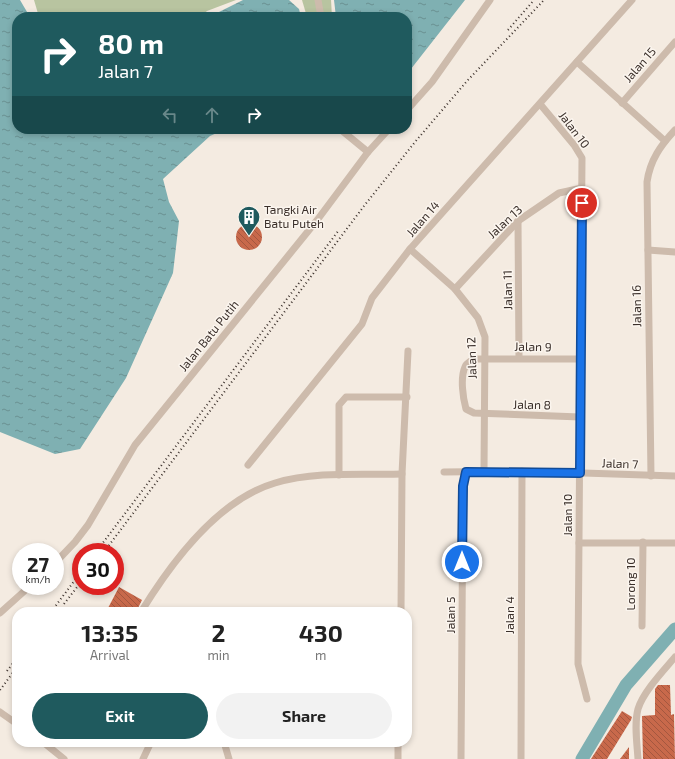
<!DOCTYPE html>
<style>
body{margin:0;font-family:"Exo 2",sans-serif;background:#f2f2f2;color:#222;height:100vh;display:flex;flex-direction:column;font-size:15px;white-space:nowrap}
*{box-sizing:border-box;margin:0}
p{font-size:13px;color:#767676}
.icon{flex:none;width:22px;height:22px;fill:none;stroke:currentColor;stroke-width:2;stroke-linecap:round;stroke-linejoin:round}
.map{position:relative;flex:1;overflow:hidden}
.drawer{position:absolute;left:12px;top:607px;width:400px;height:140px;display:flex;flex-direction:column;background:#fff;border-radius:16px;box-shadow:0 2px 6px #0003}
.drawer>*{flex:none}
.hud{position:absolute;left:12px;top:12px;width:400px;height:122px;border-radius:16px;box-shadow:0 2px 6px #0003;background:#1f5a5e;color:#fff;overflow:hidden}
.speed{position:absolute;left:12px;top:543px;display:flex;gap:8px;font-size:20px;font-weight:700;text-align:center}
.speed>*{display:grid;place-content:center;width:52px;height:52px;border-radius:50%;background:#fff;box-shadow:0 2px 6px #0003;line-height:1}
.speed small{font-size:10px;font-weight:400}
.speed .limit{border:6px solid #d22;background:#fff;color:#111}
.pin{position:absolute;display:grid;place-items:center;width:34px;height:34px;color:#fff;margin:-17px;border:2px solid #fff;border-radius:50%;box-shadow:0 1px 4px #0007}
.me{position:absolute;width:44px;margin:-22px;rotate:0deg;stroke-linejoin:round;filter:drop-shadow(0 0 3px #0008)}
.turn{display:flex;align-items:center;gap:14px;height:84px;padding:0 20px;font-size:18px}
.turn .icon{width:52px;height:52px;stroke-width:2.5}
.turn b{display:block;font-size:28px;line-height:34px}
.lanes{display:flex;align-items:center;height:38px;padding:0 20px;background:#0003;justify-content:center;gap:20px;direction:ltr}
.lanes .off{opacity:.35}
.eta{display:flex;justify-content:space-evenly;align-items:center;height:68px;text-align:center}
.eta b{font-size:24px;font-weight:700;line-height:28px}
.action{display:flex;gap:8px;margin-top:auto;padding:8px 20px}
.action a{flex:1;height:46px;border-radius:24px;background:#1f5a5e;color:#fff;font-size:16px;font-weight:700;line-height:46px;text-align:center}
.action a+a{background:#f2f2f2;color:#222}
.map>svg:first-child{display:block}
</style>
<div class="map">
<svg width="675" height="759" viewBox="0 0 675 759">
<defs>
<pattern id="water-ripples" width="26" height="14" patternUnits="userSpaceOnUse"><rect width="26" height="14" fill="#7fb0b2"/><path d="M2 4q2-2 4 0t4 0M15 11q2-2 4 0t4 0" fill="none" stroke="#699091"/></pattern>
<pattern id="building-back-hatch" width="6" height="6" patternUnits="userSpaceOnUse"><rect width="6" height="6" fill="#c8694b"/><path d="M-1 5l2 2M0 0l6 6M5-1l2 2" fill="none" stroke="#a4573f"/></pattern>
</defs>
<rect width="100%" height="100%" fill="#f4ebe1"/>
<g fill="#b8c4a0">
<polygon points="34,0 236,0 207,11 200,17 39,17"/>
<polygon points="302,0 331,0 332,17 307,17"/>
</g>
<g fill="url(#water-ripples)">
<polygon points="0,0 20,0 30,17 17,17 17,129 226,129 210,136 163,179 169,202 179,221 173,273 126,378 80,449 55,454 0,432"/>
<polygon points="243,0 289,0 299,9 301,17 209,17"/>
<polygon points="334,0 465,0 407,74 407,17 336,17"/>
</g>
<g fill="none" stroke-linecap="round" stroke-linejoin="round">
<polyline stroke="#7fb0b2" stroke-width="13" points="582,759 626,685 675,629"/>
</g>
<g fill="url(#building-back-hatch)">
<circle cx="249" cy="237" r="13"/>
<polygon points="119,587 142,600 136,612 110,612 107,610"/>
<polygon points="658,685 670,685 671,715 674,714 675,759 643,759 642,716 655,715 655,689"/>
<polygon points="622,711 632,717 631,720 607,759 591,759"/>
<polygon points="629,747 629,759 620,759"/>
</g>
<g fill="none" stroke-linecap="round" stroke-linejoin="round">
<g stroke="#cdbbac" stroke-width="7">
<polyline points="318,0 321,17"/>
<polyline points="577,62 665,141"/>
<polyline points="622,103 675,42"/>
<polyline points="540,104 574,145 582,158 578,664 587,699"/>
<polyline points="407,110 432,82 490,0"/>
<polyline points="340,129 368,152"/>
<polyline points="518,221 519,358"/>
<polyline points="410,249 455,289 478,318 485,337 484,471"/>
<polyline points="648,250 675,252"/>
<polyline points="455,289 518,221 559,193 582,188"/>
<path d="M580,417L474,413L466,409C463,398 460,378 465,367C466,363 471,361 474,359H581"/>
<polyline points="248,465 362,324 372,298 410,249 632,0"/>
<polyline points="444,472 522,471 675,476"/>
<polyline points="339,475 339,405 346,397 407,397"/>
<path d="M651,476L647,182C650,160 661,145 675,130"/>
<polyline points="579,543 675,543"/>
<polyline points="55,563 75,542 88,525 135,445 318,219 368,152 389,129"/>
<path d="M141,612C171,563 217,500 275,483C315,471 361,475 402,474"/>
<polyline points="401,612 402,474 408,351"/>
<polyline points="0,613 30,586"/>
<polyline points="642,626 643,542"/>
<polyline points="0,712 17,724"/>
<polyline points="43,742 64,759"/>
<polyline points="224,742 229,759"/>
<polyline points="143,759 151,742"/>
<polyline points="398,759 398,742"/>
<polyline points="461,759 463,486 466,472"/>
<polyline points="521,759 522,471"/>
<path d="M638,759C637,743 634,724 638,709C643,692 664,670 675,657"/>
</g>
<g stroke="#3b302b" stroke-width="2" stroke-dasharray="1 3" stroke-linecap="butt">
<polyline points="508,30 534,0"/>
<polyline points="96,552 339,230"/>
<polyline points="104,552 364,206 415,142 467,81 544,0"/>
<polyline points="64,604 81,582"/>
<polyline points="51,612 81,572"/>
<polyline points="7,671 17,658"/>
<polyline points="0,690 17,667"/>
</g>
</g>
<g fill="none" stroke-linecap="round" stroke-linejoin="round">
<g stroke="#114b97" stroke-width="10">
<polyline id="route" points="462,562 463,486 466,472 580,473 582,203"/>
</g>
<use href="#route" stroke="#1a73e8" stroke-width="7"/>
</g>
<defs>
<g id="building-pin" transform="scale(1.15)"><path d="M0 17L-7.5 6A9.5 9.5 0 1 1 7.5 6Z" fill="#1f5a5e" stroke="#fbf5ee"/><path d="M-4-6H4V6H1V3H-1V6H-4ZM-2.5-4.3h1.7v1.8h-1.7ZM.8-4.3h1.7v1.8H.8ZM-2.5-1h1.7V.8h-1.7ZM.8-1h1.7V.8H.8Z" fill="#fff"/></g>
</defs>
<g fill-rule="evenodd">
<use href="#building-pin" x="249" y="217"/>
</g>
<g text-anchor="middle" stroke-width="3" stroke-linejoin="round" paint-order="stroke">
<g font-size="12" fill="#3b302b" stroke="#fbf5ee">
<text transform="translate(640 65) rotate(-49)" y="4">Jalan 15</text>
<text transform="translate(574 130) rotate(53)" y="4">Jalan 10</text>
<text transform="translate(423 219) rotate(-49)" y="4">Jalan 14</text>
<text transform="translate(505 222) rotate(-43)" y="4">Jalan 13</text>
<text transform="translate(508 290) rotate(-91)" y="4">Jalan 11</text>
<text transform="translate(637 306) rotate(-91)" y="4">Jalan 16</text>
<text transform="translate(209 336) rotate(-51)" y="4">Jalan Batu Putih</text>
<text transform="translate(533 347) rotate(1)" y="4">Jalan 9</text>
<text transform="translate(472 358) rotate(-92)" y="4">Jalan 12</text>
<text transform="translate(532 405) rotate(1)" y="4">Jalan 8</text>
<text transform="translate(620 464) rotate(2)" y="4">Jalan 7</text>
<text transform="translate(568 515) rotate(-90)" y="4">Jalan 10</text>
<text transform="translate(631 584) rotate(-90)" y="4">Lorong 10</text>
<text transform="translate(451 615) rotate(-90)" y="4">Jalan 5</text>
<text transform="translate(510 615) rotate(-90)" y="4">Jalan 4</text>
</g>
<g font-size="12" fill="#3b302b" stroke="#fbf5ee" text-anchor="start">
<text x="264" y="214">Tangki Air<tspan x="264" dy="14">Batu Puteh</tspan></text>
</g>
</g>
</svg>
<div class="speed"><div>27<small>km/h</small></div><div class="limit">30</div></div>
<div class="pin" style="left:582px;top:203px;background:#d93025"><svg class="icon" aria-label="arrive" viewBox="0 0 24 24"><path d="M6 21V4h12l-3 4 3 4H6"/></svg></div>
<svg class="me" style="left:462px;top:562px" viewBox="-20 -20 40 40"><circle r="17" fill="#1a73e8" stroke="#fff" stroke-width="3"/><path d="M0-11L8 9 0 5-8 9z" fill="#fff"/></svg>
<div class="hud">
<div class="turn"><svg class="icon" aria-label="right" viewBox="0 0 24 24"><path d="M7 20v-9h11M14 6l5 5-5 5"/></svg><div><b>80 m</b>Jalan 7</div></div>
<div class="lanes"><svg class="icon off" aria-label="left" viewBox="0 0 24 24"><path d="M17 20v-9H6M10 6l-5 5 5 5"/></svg><svg class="icon off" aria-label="ahead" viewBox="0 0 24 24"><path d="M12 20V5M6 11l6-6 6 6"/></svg><svg class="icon" aria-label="right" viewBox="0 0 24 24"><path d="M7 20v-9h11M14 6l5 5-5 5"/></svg></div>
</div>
<section class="drawer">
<div class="eta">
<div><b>13:35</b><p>Arrival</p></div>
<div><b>2</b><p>min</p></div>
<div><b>430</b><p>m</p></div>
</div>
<div class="action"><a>Exit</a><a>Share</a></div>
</section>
</div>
